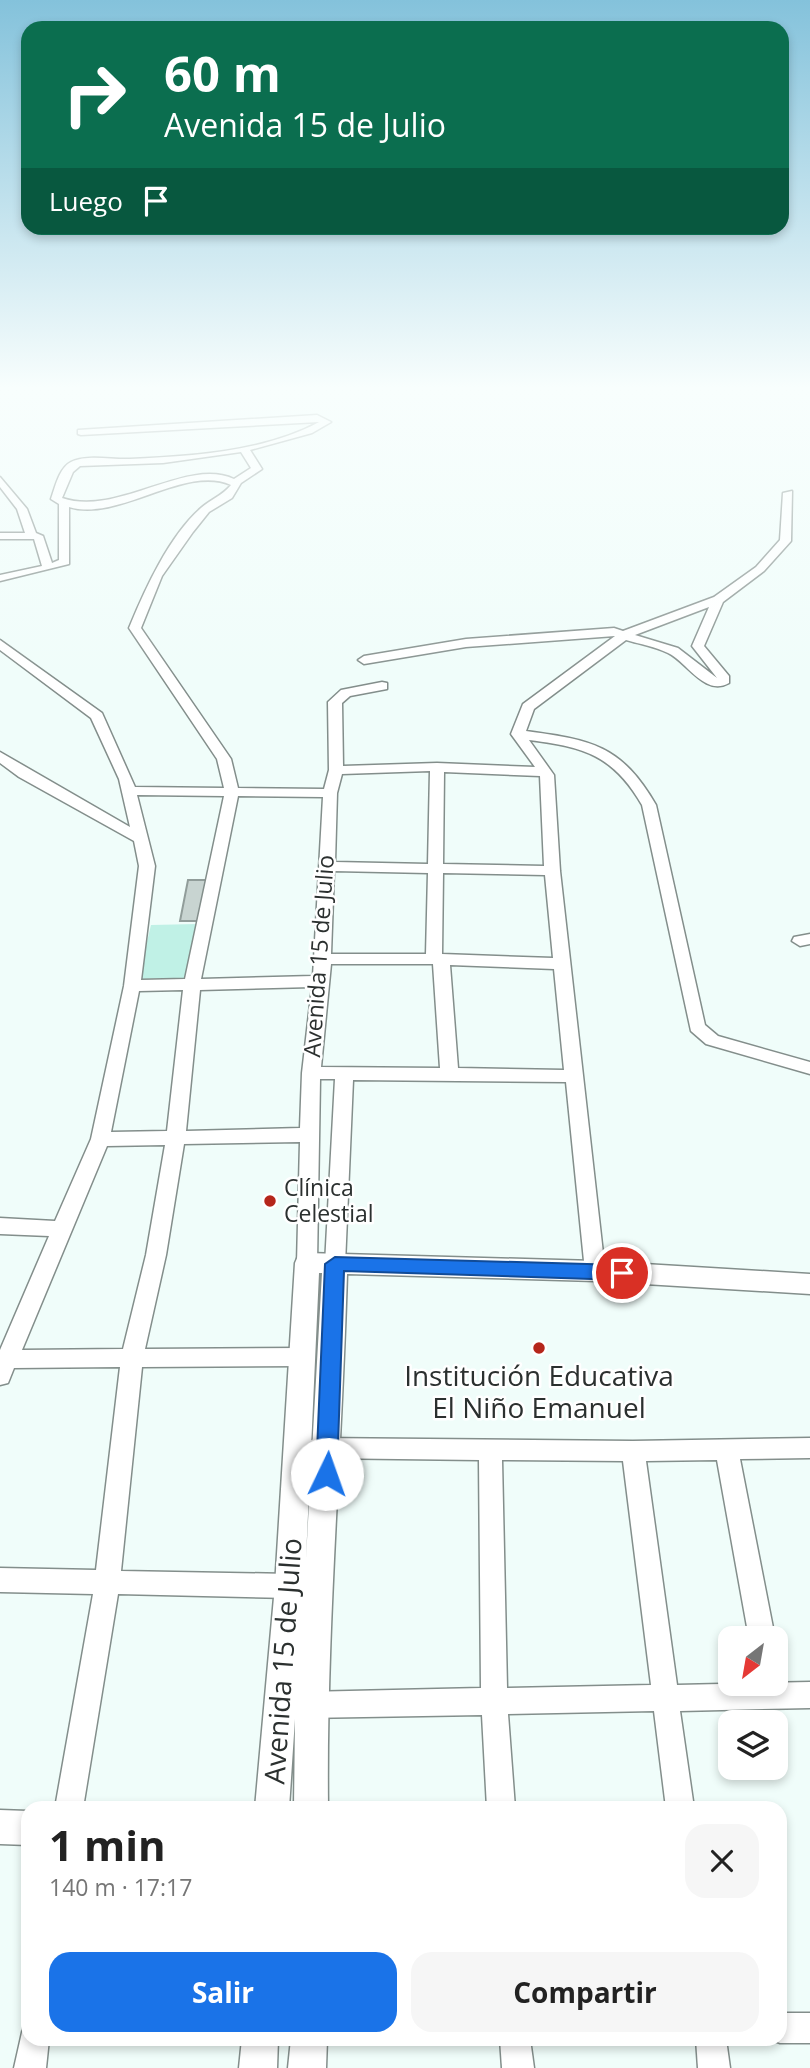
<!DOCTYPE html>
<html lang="es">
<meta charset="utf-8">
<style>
body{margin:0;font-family:"Open Sans",sans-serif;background:#f6f6f6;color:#222;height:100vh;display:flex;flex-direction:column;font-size:26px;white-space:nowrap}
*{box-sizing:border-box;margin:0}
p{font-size:23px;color:#767676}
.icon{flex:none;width:38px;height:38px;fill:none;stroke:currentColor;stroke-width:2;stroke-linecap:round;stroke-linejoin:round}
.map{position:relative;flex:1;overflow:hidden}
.side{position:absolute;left:21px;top:1801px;width:766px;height:245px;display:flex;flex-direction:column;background:#fff;border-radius:21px;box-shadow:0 4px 10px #0003}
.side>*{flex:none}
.top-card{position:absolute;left:21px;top:21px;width:768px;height:214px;border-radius:21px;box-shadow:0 4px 10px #0003;background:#0b6e4f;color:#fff;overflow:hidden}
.needle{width:46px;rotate:211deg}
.tools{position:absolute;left:718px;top:1626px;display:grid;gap:14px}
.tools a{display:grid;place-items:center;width:70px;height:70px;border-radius:14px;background:#fff;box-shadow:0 4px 10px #0003;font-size:35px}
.pin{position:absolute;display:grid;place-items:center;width:60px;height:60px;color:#fff;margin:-30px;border:4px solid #fff;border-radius:50%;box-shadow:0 2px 7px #0007}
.me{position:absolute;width:77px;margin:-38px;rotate:3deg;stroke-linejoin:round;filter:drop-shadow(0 0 5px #0008)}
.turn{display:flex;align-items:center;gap:24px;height:147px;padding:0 28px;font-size:32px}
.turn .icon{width:91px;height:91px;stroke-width:2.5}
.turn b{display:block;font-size:49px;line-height:60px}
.then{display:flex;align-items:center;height:66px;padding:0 28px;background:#0003;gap:14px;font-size:26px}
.round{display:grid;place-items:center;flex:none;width:74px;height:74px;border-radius:21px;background:#f6f6f6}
.headline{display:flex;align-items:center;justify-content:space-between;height:119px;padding:0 28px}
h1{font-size:42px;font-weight:700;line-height:52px}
.primary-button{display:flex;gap:14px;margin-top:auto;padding:14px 28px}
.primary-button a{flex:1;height:80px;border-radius:21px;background:#1a73e8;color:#fff;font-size:28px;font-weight:700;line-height:80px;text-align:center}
.primary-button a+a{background:#f6f6f6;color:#222}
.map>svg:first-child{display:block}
</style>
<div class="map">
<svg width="810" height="2068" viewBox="0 0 810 2068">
<rect width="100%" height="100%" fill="#f0fdfa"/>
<polygon fill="#c0f1e6" points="197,924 186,978 138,979 151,925"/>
<polygon fill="#c8d4d1" stroke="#919d9a" stroke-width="2" points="188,880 207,880 200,921 180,921"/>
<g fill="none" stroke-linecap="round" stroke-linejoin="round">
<g stroke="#838e8b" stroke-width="3">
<g id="minor">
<path d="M317,415L331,422L312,433L250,450L262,469L241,483L232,498L209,512L193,532L162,576L141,628L231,759L238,788L324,789L329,770L328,702L341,690L382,682L387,683V689L350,696L342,703L343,766L437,763L535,767L511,734L523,704L615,636L466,647L364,664L358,660L364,656L466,639L614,628L623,631L714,597L756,567L780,540L783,493L792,491L791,541L764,571L723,602L704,646L729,676V683C705,697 687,662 668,653C656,647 640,644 626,640L534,709L526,731C592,740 621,745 656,805L705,1025L718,1036L810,1062V1074L706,1044L691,1031L642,805C613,755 584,747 529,740L554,775L560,871L605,1271L602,1277L595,1279L588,1277L585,1271L566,1082L353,1080L345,1264L342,1270L335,1272L328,1270L325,1264L335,1079H320L317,1263L314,1269L307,1271L300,1269L297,1263L300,1142L184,1144L166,1255L145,1349L302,1348L310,1351L313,1357L310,1363L302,1366L142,1367L121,1571L290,1574L299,1578L302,1586L299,1594L290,1598L118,1594L83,1808H55L93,1594L0,1592V1568L96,1570L120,1367L14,1368L8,1383L0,1385V1350L49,1236L0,1234V1218L55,1221L91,1139L124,986L139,866L134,841L19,777L0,763V752L130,827L119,779L91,718L0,650V640L102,713L135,787L224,788L217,759L129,628C145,589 169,536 201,508C211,499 222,496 231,485C185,464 120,522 69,507V564L0,581V575L42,566L34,539H0V533H25L17,509L0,487V477L27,509L36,533L43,536L52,563L59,560V504L51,499C55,488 59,468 71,462C87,454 113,460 130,459C191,456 264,452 319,422L81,435L78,434V430ZM241,452L251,468L234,479C186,457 118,517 62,498L73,472L80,466L163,463ZM709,607L692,646L717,678L678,648L635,635ZM430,771L428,864L335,862L337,793L342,774ZM444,772L540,776L544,866L443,864ZM137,795L224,796L185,979L141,980L155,866ZM238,796L323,797L313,976L201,979ZM334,871L428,873L426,954H331ZM443,873L545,875L553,958L442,954ZM331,964H433L440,1068L321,1067ZM450,965L554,969L564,1070L458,1068ZM312,987L302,1073L300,1128L186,1131L200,990ZM183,990L167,1131L111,1132L139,991ZM165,1145L146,1255L123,1349L22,1350L107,1146Z"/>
<polygon points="810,934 810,944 800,946 792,941 794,937"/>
<path d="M317,1438L633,1441L810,1438V1458L740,1459L775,1638H749L717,1460L646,1461L677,1685L810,1682V1708L680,1711L694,1808H666L654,1711L508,1714L515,1808H487L482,1715L305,1718L296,1714L292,1705L296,1696L305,1692L481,1688L479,1460L317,1458L309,1455L306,1448L309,1441ZM502,1460L623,1461L651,1685L507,1688Z"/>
<polygon points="780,2013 810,2013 810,2043 780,2043 769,2039 780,2039"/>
<polygon points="28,2026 28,2039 49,2039 46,2068 14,2068 23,2028"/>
<polygon points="500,2039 530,2039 534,2068 502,2068"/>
<polygon points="696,2039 726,2039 730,2068 698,2068"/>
</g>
</g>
<g stroke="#838e8b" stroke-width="3">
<g id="tertiary">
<path d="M307,1253L595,1261L810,1274V1294L595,1281L347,1274C342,1452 326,1630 328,1808H294L295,1719L289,1808H255L275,1586L295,1263L298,1256ZM319,1273H322L306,1558Z"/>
<polygon points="0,1810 28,1811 28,1845 0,1844"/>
<polygon points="242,2039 278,2039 277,2068 239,2068"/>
<polygon points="291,2039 327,2039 326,2068 288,2068"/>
</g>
</g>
<use href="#minor" fill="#fff" fill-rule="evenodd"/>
<use href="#tertiary" fill="#fff" fill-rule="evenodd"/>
</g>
<linearGradient id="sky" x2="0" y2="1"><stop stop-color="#84c2db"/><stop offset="0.57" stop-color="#f8fefd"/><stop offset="1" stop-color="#f8fefd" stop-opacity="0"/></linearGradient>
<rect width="810" height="680" fill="url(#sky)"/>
<polygon fill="#1a73e8" stroke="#114b97" stroke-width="2" points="335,1257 622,1265 631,1273 622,1280 344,1271 337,1474 334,1481 327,1483 319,1481 316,1474 325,1264"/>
<g fill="#b5261b" stroke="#fff" stroke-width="2.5">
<circle cx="270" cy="1201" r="7"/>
<circle cx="539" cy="1348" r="7"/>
</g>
<g text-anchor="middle" stroke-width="5" stroke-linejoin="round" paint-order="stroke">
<g font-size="23" fill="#2b302f" stroke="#fff">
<text transform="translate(319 956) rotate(-86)" y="8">Avenida 15 de Julio</text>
</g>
<g font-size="23" fill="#2b302f" stroke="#fff" text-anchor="start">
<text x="284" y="1196">Clínica<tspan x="284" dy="26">Celestial</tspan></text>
</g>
<g font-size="28" fill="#2b302f" stroke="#fff">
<text x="539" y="1386">Institución Educativa<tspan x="539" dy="32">El Niño Emanuel</tspan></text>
</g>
<g font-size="28" fill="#2b302f" stroke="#fff">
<text transform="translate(283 1661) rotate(-86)" y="10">Avenida 15 de Julio</text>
</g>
</g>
</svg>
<div class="tools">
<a><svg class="needle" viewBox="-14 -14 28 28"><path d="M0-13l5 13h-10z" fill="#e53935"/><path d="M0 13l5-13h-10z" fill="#767676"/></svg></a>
<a><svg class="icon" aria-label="layers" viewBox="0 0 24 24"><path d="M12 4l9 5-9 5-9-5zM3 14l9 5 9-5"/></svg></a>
</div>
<div class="pin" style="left:622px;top:1273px;background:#d93025"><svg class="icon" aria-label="arrive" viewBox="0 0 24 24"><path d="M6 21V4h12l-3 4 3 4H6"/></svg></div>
<svg class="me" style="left:327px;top:1474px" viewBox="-20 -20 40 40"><circle r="19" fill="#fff"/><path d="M0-13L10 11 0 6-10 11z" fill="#1a73e8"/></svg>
<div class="top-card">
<div class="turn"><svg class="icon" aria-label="right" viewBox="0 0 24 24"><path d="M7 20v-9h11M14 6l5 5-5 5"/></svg><div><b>60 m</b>Avenida 15 de Julio</div></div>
<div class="then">Luego<svg class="icon" aria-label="arrive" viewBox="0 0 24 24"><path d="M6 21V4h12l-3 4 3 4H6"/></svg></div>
</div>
<section class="side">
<div class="headline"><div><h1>1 min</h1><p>140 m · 17:17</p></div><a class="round"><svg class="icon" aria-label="close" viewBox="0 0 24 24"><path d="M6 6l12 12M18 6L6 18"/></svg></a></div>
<div class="primary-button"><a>Salir</a><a>Compartir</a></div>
</section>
</div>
